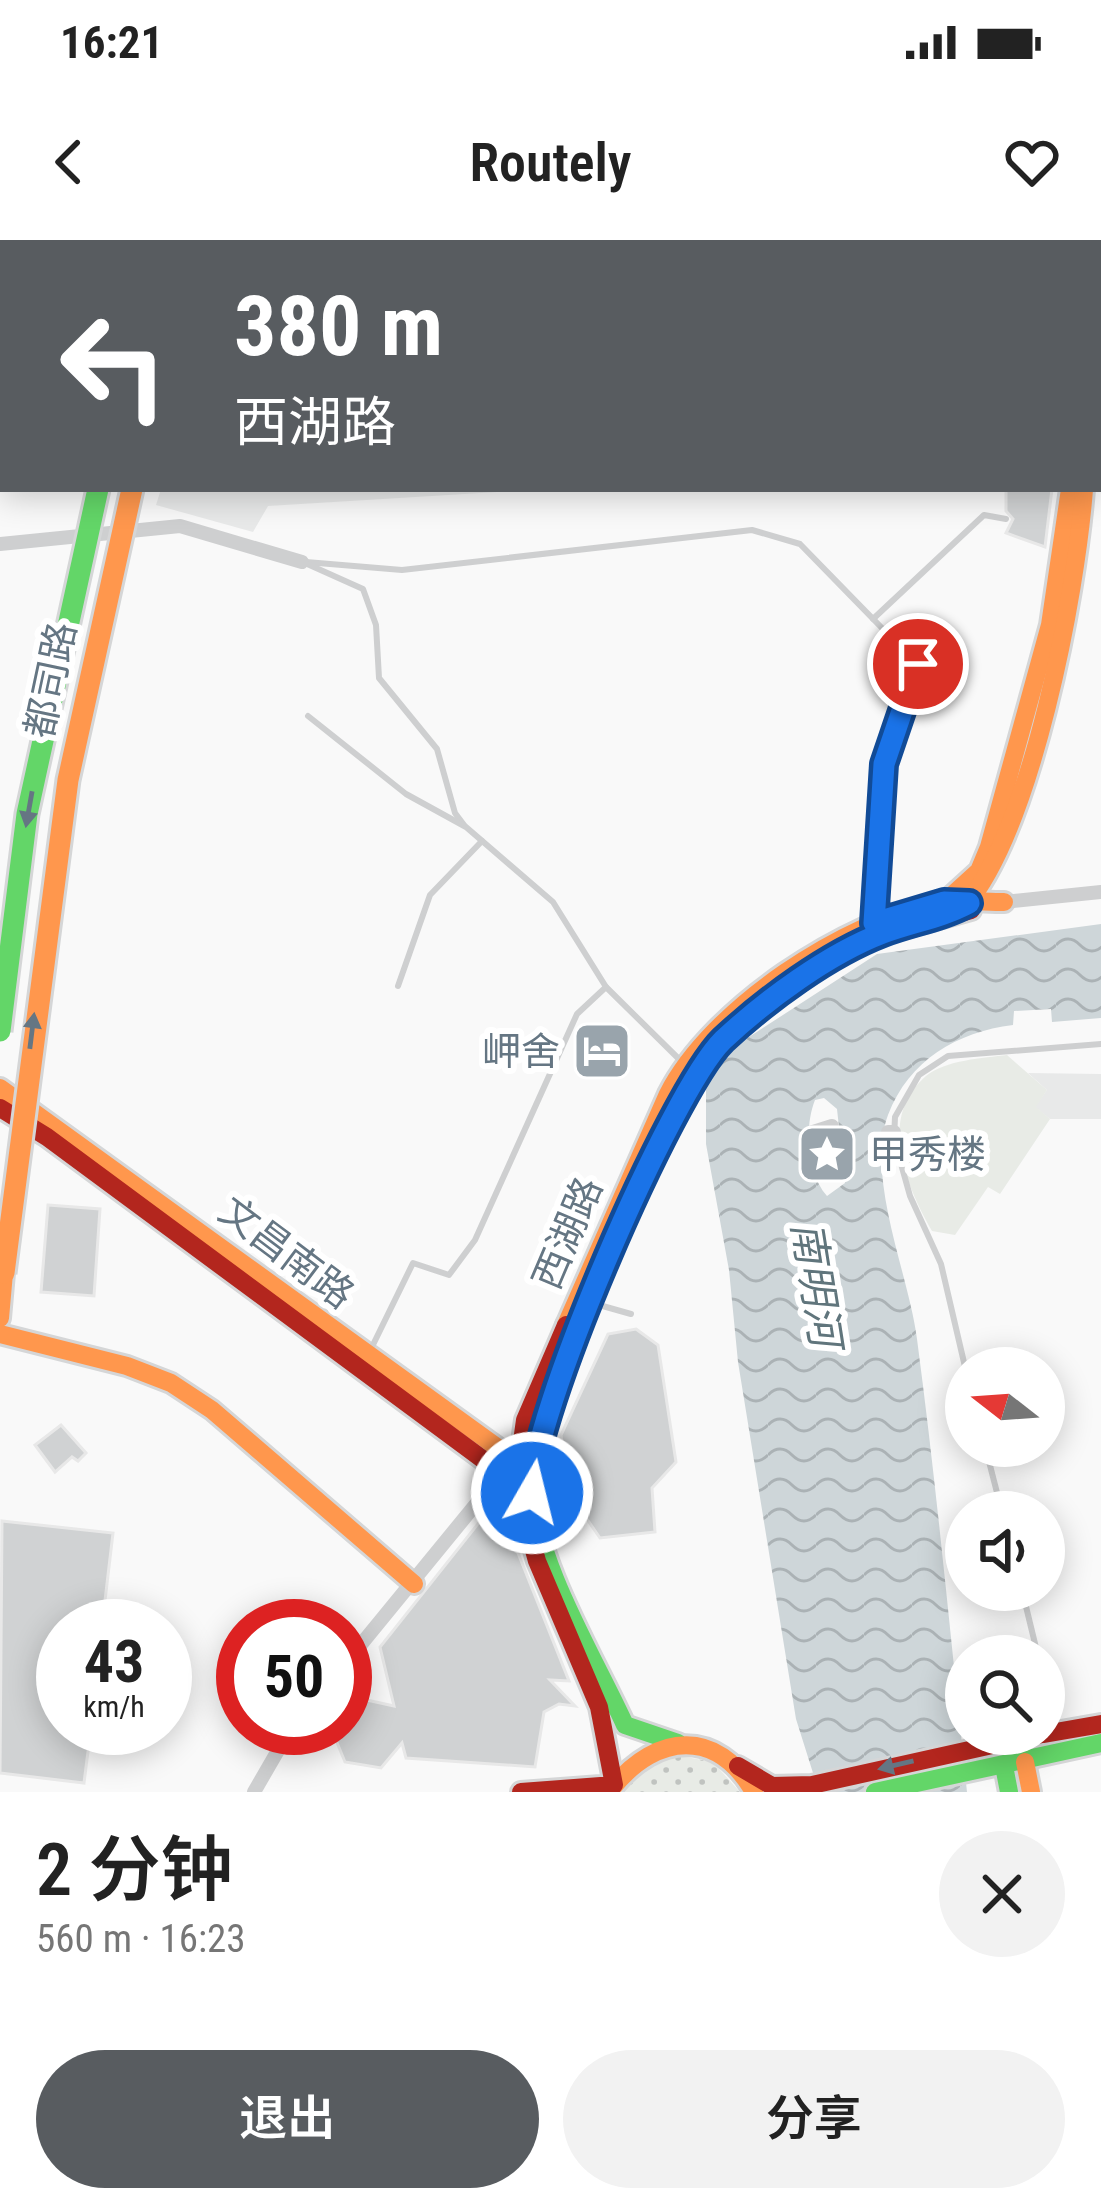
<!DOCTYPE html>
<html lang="zh">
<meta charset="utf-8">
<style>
body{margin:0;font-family:"Roboto Condensed","Noto Sans SC",sans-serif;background:#f2f2f2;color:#222;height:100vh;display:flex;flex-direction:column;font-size:45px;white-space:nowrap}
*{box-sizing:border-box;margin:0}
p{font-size:39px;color:#767676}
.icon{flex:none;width:66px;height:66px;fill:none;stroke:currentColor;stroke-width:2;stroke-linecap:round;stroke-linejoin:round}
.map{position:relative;height:1552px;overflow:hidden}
.sheet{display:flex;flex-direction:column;background:#fff;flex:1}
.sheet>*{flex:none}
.top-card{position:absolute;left:0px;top:0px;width:1101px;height:252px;box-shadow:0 6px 30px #0003;background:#585c60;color:#fff;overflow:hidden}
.needle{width:78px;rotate:287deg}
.buttons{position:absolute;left:945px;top:1107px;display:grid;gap:24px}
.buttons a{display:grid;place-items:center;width:120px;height:120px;border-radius:50%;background:#fff;box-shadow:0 6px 30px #0003;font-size:60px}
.speed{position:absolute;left:36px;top:1359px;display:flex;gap:24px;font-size:60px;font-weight:700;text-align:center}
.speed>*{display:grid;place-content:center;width:156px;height:156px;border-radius:50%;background:#fff;box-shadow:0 6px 30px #0003;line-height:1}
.speed small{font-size:30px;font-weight:400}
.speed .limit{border:18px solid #d22;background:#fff;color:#111}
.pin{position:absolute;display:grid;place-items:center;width:102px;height:102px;color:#fff;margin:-51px;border:6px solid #fff;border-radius:50%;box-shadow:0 3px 12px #0007}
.me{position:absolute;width:132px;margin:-66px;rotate:8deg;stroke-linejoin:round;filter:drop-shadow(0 0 9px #0008)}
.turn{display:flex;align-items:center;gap:42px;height:252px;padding:0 36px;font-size:54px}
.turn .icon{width:156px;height:156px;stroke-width:2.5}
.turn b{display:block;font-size:84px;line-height:102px}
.round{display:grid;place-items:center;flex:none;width:126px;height:126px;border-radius:63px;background:#f2f2f2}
.head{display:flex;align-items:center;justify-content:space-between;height:204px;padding:0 36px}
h1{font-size:72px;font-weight:600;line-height:90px}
.button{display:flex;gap:24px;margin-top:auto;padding:24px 36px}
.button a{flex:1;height:138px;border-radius:72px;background:#585c60;color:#fff;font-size:48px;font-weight:600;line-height:138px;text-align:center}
.button a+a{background:#f2f2f2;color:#222}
.status{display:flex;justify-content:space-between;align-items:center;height:84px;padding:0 60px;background:#fff;direction:ltr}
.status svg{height:33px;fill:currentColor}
header{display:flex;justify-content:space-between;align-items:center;height:156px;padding:0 36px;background:#fff;font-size:54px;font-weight:600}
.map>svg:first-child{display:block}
</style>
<div class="status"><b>16:21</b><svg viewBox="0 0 49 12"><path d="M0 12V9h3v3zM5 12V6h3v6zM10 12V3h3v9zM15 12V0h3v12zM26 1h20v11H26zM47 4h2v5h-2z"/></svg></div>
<header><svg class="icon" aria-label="back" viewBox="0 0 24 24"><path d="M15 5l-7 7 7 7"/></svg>Routely<svg class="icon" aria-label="heart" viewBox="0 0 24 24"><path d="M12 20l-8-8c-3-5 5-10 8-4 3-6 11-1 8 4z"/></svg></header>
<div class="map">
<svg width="1101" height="1552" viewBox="0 0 1101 1552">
<defs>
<pattern id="grass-dots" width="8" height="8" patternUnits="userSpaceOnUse" patternTransform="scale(3)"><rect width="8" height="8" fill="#e8ebe6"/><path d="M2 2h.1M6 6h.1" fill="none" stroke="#c0c3c0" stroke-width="1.8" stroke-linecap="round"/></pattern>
<pattern id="water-waves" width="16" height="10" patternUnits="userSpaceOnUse" patternTransform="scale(3)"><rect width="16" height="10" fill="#ced6d9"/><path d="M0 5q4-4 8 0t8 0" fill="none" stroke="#abb2b5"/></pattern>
</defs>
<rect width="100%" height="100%" fill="#f9f9f9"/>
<g fill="#e8e9e9">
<polygon points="232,0 825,0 231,3"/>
<polygon points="161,249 547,249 268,266 253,292 156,265"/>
<polygon points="1028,833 1101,834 1101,879 1050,879 1035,867 1047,850"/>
</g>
<polygon fill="url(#grass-dots)" points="670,1514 713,1522 740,1552 621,1552 648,1522"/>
<path fill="#e8ebe6" d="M1007,815L1047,850L1036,867L1050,879L1000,954L988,947L955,995L932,991C906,945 877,878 926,836C945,820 984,818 1007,815Z"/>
<path fill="url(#water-waves)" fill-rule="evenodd" d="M1101,684V778L1052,782L1051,769L1014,771L1013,785C957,792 909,820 888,875C865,937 909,1035 917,1099C937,1250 951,1401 967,1552H819L796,1479L738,1122L729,1030L706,904V846L732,808L877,714ZM824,858L837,869L845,943L827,956C807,934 804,887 815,860Z"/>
<g fill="#d0d2d3" stroke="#e8e8e8" stroke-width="3">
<polygon points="1006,249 1052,249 1045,307 1006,293 1013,279 1006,271"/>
<polygon points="842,895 844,925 813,928 811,904"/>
<polygon points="48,965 100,969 94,1056 41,1052"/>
<polygon points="636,1089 658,1105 676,1222 652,1248 655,1292 600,1298 569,1253 561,1195 608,1094"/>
<polygon points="61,1185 86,1213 78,1221 72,1217 55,1232 35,1205"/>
<polygon points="481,1280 518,1313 569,1441 550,1440 575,1466 559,1464 544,1472 535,1527 406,1518 402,1503 381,1528 345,1522 331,1488 345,1488 345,1466 353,1457 394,1466 380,1407"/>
<polygon points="2,1281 113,1293 102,1386 63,1386 63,1488 91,1488 84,1543 0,1533"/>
</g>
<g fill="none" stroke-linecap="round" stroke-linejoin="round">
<g stroke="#d5d6d7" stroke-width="24">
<g id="fast">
<polyline points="157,3 158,0"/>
<path d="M678,1503L625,1485C594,1417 535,1322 532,1248C528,1162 667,864 725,798"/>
<polyline points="1004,1526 1009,1552"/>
<polyline points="875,1552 1101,1503"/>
</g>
</g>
<g stroke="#d5d6d7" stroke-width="24">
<g id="slow">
<polyline points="946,661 979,631 989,607 1050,385 1070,249"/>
<path d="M965,666C1032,587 1076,355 1084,249"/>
<polyline points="0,848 523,1226"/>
<polyline points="0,1078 4,1033"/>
<path d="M566,1085L668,854C712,768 845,681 938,663C960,659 982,662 1004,662"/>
<polyline points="0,1094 127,1126 171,1143 212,1170 414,1344"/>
<polyline points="1025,1522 1031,1552"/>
<path d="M613,1547C657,1493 717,1488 754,1552"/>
</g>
</g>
<g stroke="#d5d6d7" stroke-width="24">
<g id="jam">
<polyline points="214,0 214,3"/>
<polyline points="1080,0 1080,3"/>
<polyline points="176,3 177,0"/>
<polyline points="196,3 197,0"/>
<polyline points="871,698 971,670"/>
<polyline points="0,868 47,897 516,1244"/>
<polyline points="1044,1494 1101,1484"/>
<polyline points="738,1526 772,1546 812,1545 1042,1494"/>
<polyline points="521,1552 614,1545 599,1467 537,1321 516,1245 525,1180 566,1085"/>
</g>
</g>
<g stroke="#cecfd0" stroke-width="6">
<polyline points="306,322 402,330 752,290 800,304 918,425 884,523 874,680"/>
<polyline points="305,323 363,349 376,385 379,438 437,509 455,573 464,585"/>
<polyline points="873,379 984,275 1006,279"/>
<polyline points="308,476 406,554 466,587 553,662 606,747 684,824"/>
<polyline points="398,746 430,655 482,601"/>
<polyline points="592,1063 631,1074"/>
<polyline points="369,1113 413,1023 449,1035 475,1000 577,774 606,747"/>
<polyline points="966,1131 941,1024 910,956 894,899 895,877 919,835 948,816 1101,804"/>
<polyline points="985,1206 1002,1272"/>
<polyline points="1022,1350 1038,1416"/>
<polyline points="1044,1447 1052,1488"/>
</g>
<g stroke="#cecfd0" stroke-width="14">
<polyline points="1098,129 1101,128"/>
<polyline points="0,304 180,286 302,322"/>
<polyline points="1004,662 1101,652"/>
<polyline points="888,892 894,892"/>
<polyline points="810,893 832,886"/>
<polyline points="345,1424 539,1187"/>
<polyline points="254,1552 291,1488"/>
</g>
<use href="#fast" stroke="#63d668" stroke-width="18"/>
<use href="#slow" stroke="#ff974d" stroke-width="18"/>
<use href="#jam" stroke="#b3261e" stroke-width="18"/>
<g stroke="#d5d6d7" stroke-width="27" stroke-linecap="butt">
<polyline id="fast-bridge" points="0,791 27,574 98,249"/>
</g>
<g stroke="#d5d6d7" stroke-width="27" stroke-linecap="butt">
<polyline id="slow-bridge" points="4,1033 68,540 132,249"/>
</g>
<use href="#fast-bridge" stroke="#63d668" stroke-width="21"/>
<use href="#slow-bridge" stroke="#ff974d" stroke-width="21"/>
</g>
<defs><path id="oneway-solid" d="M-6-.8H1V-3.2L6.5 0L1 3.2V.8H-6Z" transform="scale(3)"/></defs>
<g fill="#657683">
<use href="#oneway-solid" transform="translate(29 569) rotate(100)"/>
<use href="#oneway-solid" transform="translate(32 791) rotate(-83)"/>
<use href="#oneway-solid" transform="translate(896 1525) rotate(167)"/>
</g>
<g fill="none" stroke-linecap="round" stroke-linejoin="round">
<g stroke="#114b97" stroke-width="30">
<path id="route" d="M532,1253C528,1182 671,851 723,800C766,760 828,714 883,693C912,682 941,678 969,663L944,662L874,683L884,524L918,424"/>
</g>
<use href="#route" stroke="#1a73e8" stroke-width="21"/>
</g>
<defs>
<g id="hotel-square" transform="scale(3)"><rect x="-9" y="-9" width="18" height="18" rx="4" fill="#99a4ac" stroke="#fff"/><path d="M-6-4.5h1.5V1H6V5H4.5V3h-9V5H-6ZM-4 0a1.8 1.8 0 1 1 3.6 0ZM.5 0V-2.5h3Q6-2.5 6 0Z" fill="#fff"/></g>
<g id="sight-square" transform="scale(3)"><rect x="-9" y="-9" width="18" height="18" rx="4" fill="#99a4ac" stroke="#fff"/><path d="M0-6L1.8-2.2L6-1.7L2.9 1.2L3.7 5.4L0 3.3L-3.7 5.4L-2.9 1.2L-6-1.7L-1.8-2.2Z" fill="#fff"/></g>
</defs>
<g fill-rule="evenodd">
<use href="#hotel-square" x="602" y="811"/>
<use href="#sight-square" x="827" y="914"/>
</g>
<g text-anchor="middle" stroke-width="12" stroke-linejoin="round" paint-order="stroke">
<g font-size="39" fill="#657683" stroke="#fff">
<text transform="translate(50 440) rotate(-78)" y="14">都司路</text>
<text transform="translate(567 993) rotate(-67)" y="14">西湖路</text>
<text transform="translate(287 1012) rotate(37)" y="14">文昌南路</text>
</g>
<g font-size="39" fill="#657683" stroke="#fff" text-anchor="end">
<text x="560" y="825">岬舍</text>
<text x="869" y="928" text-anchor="start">甲秀楼</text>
</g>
<g font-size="42" font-style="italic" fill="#60757c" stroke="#fff">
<text transform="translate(817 1044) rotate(81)" y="15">南明河</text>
</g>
</g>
</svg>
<div class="buttons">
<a><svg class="needle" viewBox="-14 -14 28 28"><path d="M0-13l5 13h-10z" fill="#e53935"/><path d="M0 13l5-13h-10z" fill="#767676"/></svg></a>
<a><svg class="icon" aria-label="sound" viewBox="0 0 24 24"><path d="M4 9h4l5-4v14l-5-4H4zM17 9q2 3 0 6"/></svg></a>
<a><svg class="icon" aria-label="search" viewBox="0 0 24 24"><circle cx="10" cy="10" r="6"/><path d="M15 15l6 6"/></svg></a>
</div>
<div class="speed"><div>43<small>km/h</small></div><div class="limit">50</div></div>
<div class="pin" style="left:918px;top:424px;background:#d93025"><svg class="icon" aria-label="arrive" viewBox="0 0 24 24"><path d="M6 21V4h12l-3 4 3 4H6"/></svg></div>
<svg class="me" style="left:532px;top:1253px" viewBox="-20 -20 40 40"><circle r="17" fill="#1a73e8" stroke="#fff" stroke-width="3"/><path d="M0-11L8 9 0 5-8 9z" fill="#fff"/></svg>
<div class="top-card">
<div class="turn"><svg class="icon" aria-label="left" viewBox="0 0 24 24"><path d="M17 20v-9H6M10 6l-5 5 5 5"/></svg><div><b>380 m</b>西湖路</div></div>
</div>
</div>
<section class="sheet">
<div class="head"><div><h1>2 分钟</h1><p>560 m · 16:23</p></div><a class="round"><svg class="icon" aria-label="close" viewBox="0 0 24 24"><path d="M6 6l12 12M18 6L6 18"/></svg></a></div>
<div class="button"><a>退出</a><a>分享</a></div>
</section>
